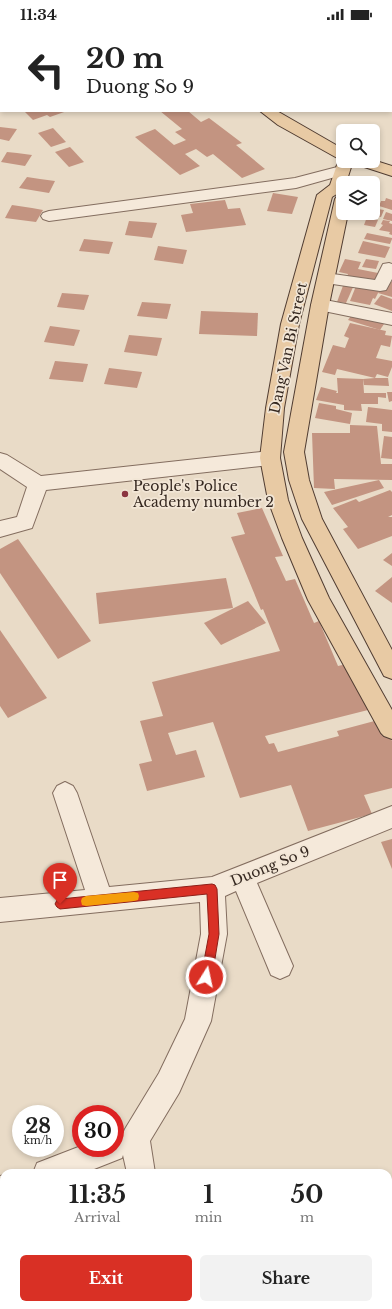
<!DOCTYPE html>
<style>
body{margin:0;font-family:"Libre Baskerville",serif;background:#f2f2f2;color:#222;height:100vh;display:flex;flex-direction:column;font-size:15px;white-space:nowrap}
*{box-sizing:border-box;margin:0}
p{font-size:13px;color:#767676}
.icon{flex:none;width:22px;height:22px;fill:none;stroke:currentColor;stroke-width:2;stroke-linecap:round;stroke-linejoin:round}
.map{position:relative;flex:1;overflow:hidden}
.drawer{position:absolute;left:0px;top:1141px;width:392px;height:140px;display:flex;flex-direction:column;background:#fff;border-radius:12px 12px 0 0;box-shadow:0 2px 6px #0003}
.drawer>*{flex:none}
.hud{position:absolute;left:0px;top:0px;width:392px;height:84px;box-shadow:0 2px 6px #0003;background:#fff;color:#222;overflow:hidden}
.controls{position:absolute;left:336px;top:96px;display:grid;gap:8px}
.controls a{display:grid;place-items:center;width:44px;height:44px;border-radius:6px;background:#fff;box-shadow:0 2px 6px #0003;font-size:20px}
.speed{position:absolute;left:12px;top:1077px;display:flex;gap:8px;font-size:20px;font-weight:700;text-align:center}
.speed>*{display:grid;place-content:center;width:52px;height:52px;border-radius:50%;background:#fff;box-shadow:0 2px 6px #0003;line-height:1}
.speed small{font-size:10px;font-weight:400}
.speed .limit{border:6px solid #d22;background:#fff;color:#111}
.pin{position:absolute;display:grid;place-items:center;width:34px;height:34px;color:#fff;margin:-41px -17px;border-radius:50% 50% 50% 0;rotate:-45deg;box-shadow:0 0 4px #0007}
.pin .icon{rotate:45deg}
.me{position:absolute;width:44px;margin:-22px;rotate:10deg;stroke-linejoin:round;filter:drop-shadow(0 0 3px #0008)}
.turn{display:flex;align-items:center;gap:14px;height:84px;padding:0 20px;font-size:18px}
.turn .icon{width:52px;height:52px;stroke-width:2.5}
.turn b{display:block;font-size:28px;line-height:34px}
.eta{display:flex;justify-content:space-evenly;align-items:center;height:68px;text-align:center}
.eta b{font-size:24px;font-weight:700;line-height:28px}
.primary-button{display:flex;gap:8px;margin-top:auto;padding:8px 20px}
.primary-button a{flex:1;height:46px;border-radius:6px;background:#d93025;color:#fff;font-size:16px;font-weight:700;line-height:46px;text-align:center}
.primary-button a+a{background:#f2f2f2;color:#222}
.status{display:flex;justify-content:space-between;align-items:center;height:28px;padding:0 20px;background:#fff;direction:ltr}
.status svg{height:11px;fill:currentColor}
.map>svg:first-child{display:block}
</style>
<div class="status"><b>11:34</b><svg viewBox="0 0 49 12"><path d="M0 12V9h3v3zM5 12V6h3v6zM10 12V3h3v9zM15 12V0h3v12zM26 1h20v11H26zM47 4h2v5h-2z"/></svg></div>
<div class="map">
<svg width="392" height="1281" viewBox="0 0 392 1281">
<rect width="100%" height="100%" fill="#e9dbc7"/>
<g fill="#c39481">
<polygon points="29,83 67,83 50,89 47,87 33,92 25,84"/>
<polygon points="160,83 188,83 201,94 209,90 242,115 236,117 265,141 242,150 213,126 207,129 196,121 185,126 200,138 180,147 135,109 155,101 174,117 186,112 175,104 182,101"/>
<polygon points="0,99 17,101 9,113 0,111"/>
<polygon points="53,100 66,114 51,119 38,105"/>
<polygon points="70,119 84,134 69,139 55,124"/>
<polygon points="7,124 17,125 32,127 25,138 1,134"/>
<polygon points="27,149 40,151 55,153 49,165 19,160"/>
<polygon points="273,165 298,169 292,186 267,183"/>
<polygon points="386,170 392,172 392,182 379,178 381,173 385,173"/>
<polygon points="225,172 228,181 240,180 246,197 186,204 181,187 193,185 190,176"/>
<polygon points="12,177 32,180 43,182 36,194 5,190"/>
<polygon points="373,177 379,178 378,181 384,182 381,189 363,186 373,185"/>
<polygon points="386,184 392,186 392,193 383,191"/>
<polygon points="367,189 378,192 375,199 364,197"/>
<polygon points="383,192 390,193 389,195 392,196 392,207 389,206 390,204 379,202 383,197 381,196"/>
<polygon points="129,193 157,195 152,210 125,207"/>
<polygon points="367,205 392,210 392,211 390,216 364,211"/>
<polygon points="84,211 113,214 109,226 79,223"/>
<polygon points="363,213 390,219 385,230 358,225"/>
<polygon points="158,218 187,222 183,236 154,232"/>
<polygon points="345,231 361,234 358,241 383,246 377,260 345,253 348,246 339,244"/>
<polygon points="366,231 379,233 376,241 362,239"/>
<polygon points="385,252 392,254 392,269 378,265"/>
<polygon points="344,255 354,257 346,275 337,274"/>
<polygon points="356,258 379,263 375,271 373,270 370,277 350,273"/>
<polygon points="62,265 89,267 84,282 57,279"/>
<polygon points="381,267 392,271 392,283 374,276"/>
<polygon points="142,274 171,276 167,291 137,288"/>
<polygon points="201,283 258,285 257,308 199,306"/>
<polygon points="354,284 386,293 380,302 348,292"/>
<polygon points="350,295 386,303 385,307 392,308 390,319 381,317 376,330 392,333 392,339 388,349 377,346 375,350 337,341 335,347 322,344 333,317 345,320 349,310 344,308"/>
<polygon points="50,298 80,302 74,318 44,314"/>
<polygon points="129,307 162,310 157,328 124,324"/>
<polygon points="55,333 88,336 83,354 49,351"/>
<polygon points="109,340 142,344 137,360 104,356"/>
<polygon points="337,350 363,351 364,365 386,365 386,370 378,369 378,376 361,376 362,383 344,382 344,377 316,372 321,359 337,363 336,365 338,365"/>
<polygon points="375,350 388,350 389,358 364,357 363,351"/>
<polygon points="387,364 392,364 392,373 389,374"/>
<polygon points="319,375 336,378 336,381 352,385 350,396 315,390"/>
<polygon points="368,379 392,382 392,404 382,403 382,396 366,394"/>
<polygon points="350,397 377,398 381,436 392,436 392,452 334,451 335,461 314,460 312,405 350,405"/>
<polygon points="384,408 392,409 392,431 381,430"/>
<polygon points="379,452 384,460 332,477 324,464"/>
<polygon points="390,462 392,464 392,487 388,489 392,489 392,508 358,521 343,501 348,499 333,480 356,471 359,474"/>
<polygon points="262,480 283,528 275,529 286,553 295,551 314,595 319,593 338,638 347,636 368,682 265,708 269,716 274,715 278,724 339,708 337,703 382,691 392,713 392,760 364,767 372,786 308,803 291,757 240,770 213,694 168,705 176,727 196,722 205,749 147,763 139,736 152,733 140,693 163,688 152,654 280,623 263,581 261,582 231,509 245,506 237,485"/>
<polygon points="18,511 91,613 58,631 0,545 0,521"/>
<polygon points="392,525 392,538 383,532"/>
<polygon points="392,549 392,575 375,563"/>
<polygon points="226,550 233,580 99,596 96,565"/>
<polygon points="248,573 266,595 221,617 204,595"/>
<polygon points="0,602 47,670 8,690 0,678"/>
<polygon points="392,811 392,841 381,814"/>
<polygon points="392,1255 392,1281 378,1281 376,1277 388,1277 388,1257"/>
</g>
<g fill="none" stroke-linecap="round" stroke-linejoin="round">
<g stroke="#836d5f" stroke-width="2">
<g id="minor">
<polygon points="341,138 346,140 349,143 346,146 296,160 49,193 43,191 41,188 43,185 49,183 295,150"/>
<polygon points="389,235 392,236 392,251 386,262 380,263 326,255 320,254 318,250 320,246 326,245 375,252 383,236"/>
<polygon points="320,271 392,285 392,297 314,281 311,277 314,273"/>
<polygon points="270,423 277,425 280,430 277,435 270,437 46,462 32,500 0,509 0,493 17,489 27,459 0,441 0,425 7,427 41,448"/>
<polygon points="65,754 73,758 77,765 109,859 212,849 392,778 392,800 257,855 293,938 289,947 280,951 271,947 236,863 225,868 227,906 211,993 179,1065 150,1113 155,1145 127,1145 123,1127 122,1130 84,1145 33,1145 37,1135 81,1118 81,1120 115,1120 115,1107 121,1110 125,1101 159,1045 185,991 201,906 200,874 0,894 0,870 85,862 53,765 57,758"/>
<polygon points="4,1147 4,1176 0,1177 0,1148"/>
</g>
</g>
<g stroke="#513d32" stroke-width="2">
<g id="major">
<polygon points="66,0 82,0 83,1 67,1"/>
<polygon points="260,83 277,83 343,121 343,133 373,132 392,138 392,148 355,136 353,133 346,155 343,155 343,162 332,169 299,296 284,380 280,430 288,472 302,510 329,570 392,682 392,711 384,708 381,705 308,572 282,510 268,472 260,430 266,380 281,296 317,167 330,157 339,131 278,97"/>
<polygon points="343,166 343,185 348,185 329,277 304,424 309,452 322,491 392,622 392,651 384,648 302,491 289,452 284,424 311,277 335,171 337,168"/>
</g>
</g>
<use href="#minor" fill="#f5e9da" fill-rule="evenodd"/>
<use href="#major" fill="#e8caa4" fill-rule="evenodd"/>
</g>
<polygon fill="#d93025" stroke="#8d1f18" points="212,856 215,857 217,861 219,906 212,949 210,953 206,955 202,953 201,949 209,906 207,866 60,881 57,879 55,876 57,872 60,871"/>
<polygon fill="#f59e0b" points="134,864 138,865 139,868 138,872 134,873 86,878 82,877 81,873 82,870 86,868"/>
<circle fill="#8b3541" stroke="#f2e6d6" stroke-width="1.5" cx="125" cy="466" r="4"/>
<g text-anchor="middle" stroke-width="3.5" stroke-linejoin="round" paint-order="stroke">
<g font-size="14" fill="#352820" stroke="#f2e6d6">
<text transform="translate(288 320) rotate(-78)" y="5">Dang Van Bi Street</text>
<text transform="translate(270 838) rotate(-22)" y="5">Duong So 9</text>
</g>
<g font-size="14" fill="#352820" stroke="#f2e6d6" text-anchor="start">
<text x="133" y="463">People's Police<tspan x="133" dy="16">Academy number 2</tspan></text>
</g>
</g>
</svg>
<div class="controls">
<a><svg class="icon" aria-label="search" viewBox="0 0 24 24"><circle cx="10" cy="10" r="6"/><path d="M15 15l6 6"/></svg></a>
<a><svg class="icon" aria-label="layers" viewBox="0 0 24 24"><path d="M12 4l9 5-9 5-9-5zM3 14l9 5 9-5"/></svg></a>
</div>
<div class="speed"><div>28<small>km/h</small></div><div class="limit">30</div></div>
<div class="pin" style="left:60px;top:876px;background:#d93025"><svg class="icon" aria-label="arrive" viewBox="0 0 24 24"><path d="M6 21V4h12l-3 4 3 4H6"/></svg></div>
<svg class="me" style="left:206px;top:949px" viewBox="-20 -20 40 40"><circle r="17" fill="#d93025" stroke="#fff" stroke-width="3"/><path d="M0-11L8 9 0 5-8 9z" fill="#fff"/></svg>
<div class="hud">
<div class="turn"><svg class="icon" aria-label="left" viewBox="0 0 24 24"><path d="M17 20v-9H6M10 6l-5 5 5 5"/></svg><div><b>20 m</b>Duong So 9</div></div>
</div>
<section class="drawer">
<div class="eta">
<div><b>11:35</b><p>Arrival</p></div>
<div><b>1</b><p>min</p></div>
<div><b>50</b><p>m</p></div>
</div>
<div class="primary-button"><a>Exit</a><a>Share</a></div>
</section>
</div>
